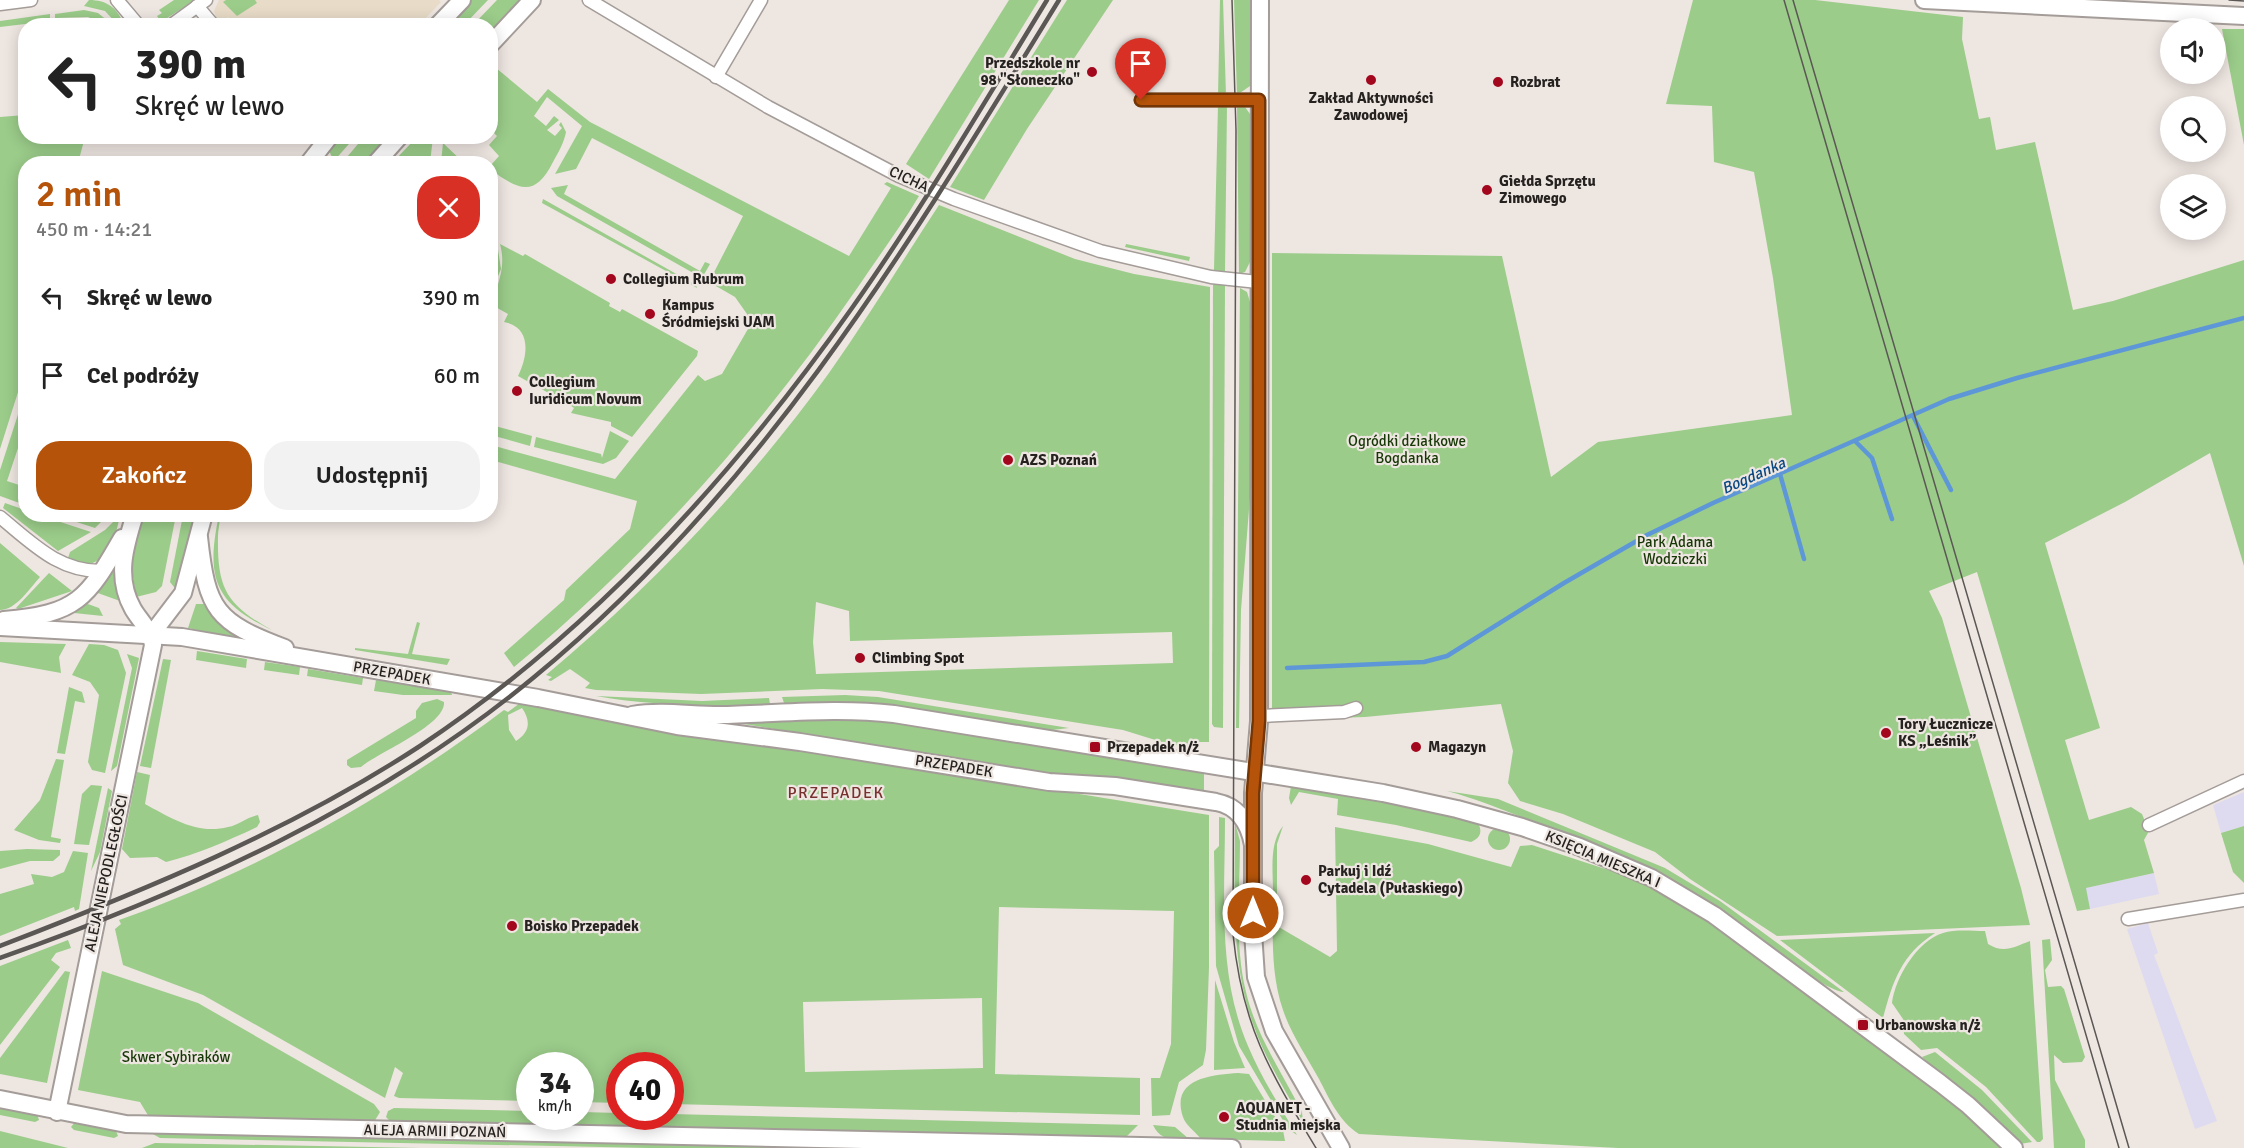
<!DOCTYPE html>
<html lang="pl">
<meta charset="utf-8">
<style>
body{margin:0;font-family:Signika,sans-serif;background:#f2f2f2;color:#222;height:100vh;display:flex;flex-direction:column;font-size:22px;white-space:nowrap}
*{box-sizing:border-box;margin:0}
p{font-size:20px;color:#767676}
.icon{flex:none;width:33px;height:33px;fill:none;stroke:currentColor;stroke-width:2;stroke-linecap:round;stroke-linejoin:round}
.map{position:relative;flex:1;overflow:hidden}
.panel{position:absolute;left:18px;top:156px;width:480px;height:366px;display:flex;flex-direction:column;background:#fff;border-radius:24px;box-shadow:0 3px 15px #0003}
.panel>*{flex:none}
.hud{position:absolute;left:18px;top:18px;width:480px;height:126px;border-radius:24px;box-shadow:0 3px 15px #0003;background:#fff;color:#222;overflow:hidden}
.buttons{position:absolute;left:2160px;top:18px;display:grid;gap:12px}
.buttons a{display:grid;place-items:center;width:66px;height:66px;border-radius:50%;background:#fff;box-shadow:0 3px 15px #0003;font-size:30px}
.speed{position:absolute;left:516px;top:1052px;display:flex;gap:12px;font-size:30px;font-weight:700;text-align:center}
.speed>*{display:grid;place-content:center;width:78px;height:78px;border-radius:50%;background:#fff;box-shadow:0 3px 15px #0003;line-height:1}
.speed small{font-size:15px;font-weight:400}
.speed .limit{border:9px solid #d22;background:#fff;color:#111}
.pin{position:absolute;display:grid;place-items:center;width:51px;height:51px;color:#fff;margin:-62px -26px;border-radius:50% 50% 50% 0;rotate:-45deg;box-shadow:0 0 6px #0007}
.pin .icon{rotate:45deg}
.me{position:absolute;width:66px;margin:-33px;rotate:0deg;stroke-linejoin:round;filter:drop-shadow(0 0 4px #0008)}
.turn{display:flex;align-items:center;gap:21px;height:126px;padding:0 18px;font-size:27px}
.turn .icon{width:78px;height:78px;stroke-width:2.5}
.turn b{display:block;font-size:42px;line-height:51px}
.round{display:grid;place-items:center;flex:none;width:63px;height:63px;border-radius:24px;background:#f2f2f2}
.headline{display:flex;align-items:center;justify-content:space-between;height:102px;padding:0 18px}
h1{font-size:36px;font-weight:600;line-height:45px;color:#b45309}
.action{display:flex;gap:12px;margin-top:auto;padding:12px 18px}
.action a{flex:1;height:69px;border-radius:24px;background:#b45309;color:#fff;font-size:24px;font-weight:600;line-height:69px;text-align:center}
.action a+a{background:#f2f2f2;color:#222}
ul{padding:0;list-style:none}
li{display:flex;align-items:center;gap:18px;height:78px;padding:0 18px}
li div{flex:1}
li b{display:block;font-size:22px}
li em{font-style:normal}
.map>svg:first-child{display:block}
</style>
<div class="map">
<svg width="2244" height="1148" viewBox="0 0 2244 1148">
<rect width="100%" height="100%" fill="#eee6e1"/>
<polygon fill="#e8dcc8" points="219,0 439,0 441,2 418,26 237,25 228,17 220,24 217,20 214,11"/>
<g fill="#dedbf1">
<polygon points="2244,792 2244,826 2221,833 2213,805"/>
<polygon points="2154,873 2159,894 2090,909 2085,888"/>
<polygon points="2148,923 2158,953 2154,955 2217,1121 2195,1129 2127,929"/>
</g>
<g fill="#9bcc8a" fill-rule="evenodd">
<path d="M89,0C107,0 118,8 124,25H118L105,11L84,6Z"/>
<polygon points="174,0 195,0 161,22 157,16 162,13 159,10"/>
<polygon points="226,0 255,0 257,3 237,16 223,2"/>
<polygon points="472,0 488,0 464,25 447,26"/>
<polygon points="497,0 522,0 491,35 490,26 472,26"/>
<polygon points="1009,0 1039,0 929,179 906,164"/>
<polygon points="1067,0 1113,0 1027,129 984,200 950,187"/>
<polygon points="1220,0 1223,0 1226,96 1218,96"/>
<polygon points="1234,0 1250,0 1250,86 1237,95"/>
<polygon points="1693,0 1815,0 1963,17 1962,39 1979,119 1990,117 1996,150 2035,142 2073,310 2113,301 2244,260 2244,566 2210,453 2125,502 2045,543 2100,728 2065,740 2089,820 2131,807 2142,814 2149,831 2144,840 2154,873 2086,888 2090,909 2077,911 1977,572 1929,591 1942,618 2021,888 2030,925 1777,936 1690,879 1655,852 1563,814 1520,801 1508,783 1513,751 1501,704 1365,717 1272,720 1272,253 1502,256 1551,477 1598,442 1792,415 1773,278 1754,172 1714,162 1712,106 1666,104"/>
<polygon points="84,10 98,13 113,25 105,25 88,17 55,18 55,14"/>
<polygon points="50,14 50,21 0,27 0,21"/>
<polygon points="2222,29 2244,29 2244,145"/>
<path d="M496,68L537,102L548,89L590,122L849,256L891,188L884,184L887,182L919,196C900,228 878,257 858,287C761,428 646,558 514,667L504,653L564,600L566,590L630,529L637,501L491,460V445L615,479L698,375L705,381L722,374L752,322L745,318L747,314L735,297L709,282L743,216L592,138L576,169L555,174L582,126L547,97L534,116L546,126L554,116L559,120L547,130L555,136L562,128L559,125L561,122L566,132C564,143 558,153 553,162C535,198 519,190 491,170V165L499,156L489,145L497,136L490,129L491,81L496,77L492,73Z"/>
<polygon points="1218,105 1227,105 1225,272 1214,270"/>
<polygon points="1237,106 1245,107 1250,114 1250,262 1245,272 1239,274"/>
<polygon points="25,115 26,136 85,137 78,163 26,164 25,370 0,449 0,117"/>
<polygon points="341,137 355,137 334,161 329,151"/>
<polygon points="364,137 389,137 365,163 341,164"/>
<polygon points="417,137 433,137 430,163 392,163"/>
<polygon points="443,143 464,163 441,163"/>
<polygon points="568,185 564,194 700,271 705,262 710,264 702,278 557,196 551,188"/>
<polygon points="543,199 696,285 697,288 542,203"/>
<path d="M939,205L1075,259L1134,274L1210,287L1209,742H1193L1192,748L1165,743L1123,730L879,691L822,689L701,694L596,690L585,688L590,683L570,669L551,681L548,680L552,677L546,675C652,586 748,485 829,373C868,318 902,261 939,205ZM816,602L849,611L850,641L1172,632L1173,663L816,674L813,642Z"/>
<polygon points="497,243 501,269 491,293 491,253"/>
<path d="M500,244L523,256L525,254L610,303L609,306L620,312L622,309L698,351L697,356L632,437L611,426V422L571,413L574,408L570,405L518,376C528,356 532,327 504,322L508,314L492,305L491,308C496,285 507,270 500,244Z"/>
<polygon points="1126,244 1190,257 1189,261 1125,247"/>
<polygon points="1213,282 1225,285 1223,728 1214,727 1212,724"/>
<polygon points="1240,288 1247,292 1250,302 1250,497 1241,610 1239,728 1236,728"/>
<polygon points="25,393 25,427 7,481 25,487 25,505 0,496 0,470"/>
<polygon points="491,425 532,436 530,446 491,435"/>
<polygon points="610,431 629,441 616,458 603,464 534,447 536,437 601,454 602,458"/>
<polygon points="5,503 25,510 26,514 39,515 91,532 58,551 3,508"/>
<polygon points="55,515 108,515 95,528"/>
<path d="M120,515C116,536 109,562 83,566L68,558L70,552L105,530Z"/>
<polygon points="144,515 176,515 162,586 156,592 136,597 131,563"/>
<polygon points="183,515 197,515 181,586 174,587 170,582"/>
<path d="M219,515C221,519 218,529 218,536C217,588 226,605 272,630C213,603 206,576 219,515Z"/>
<path d="M0,543L40,577C30,588 16,610 0,610Z"/>
<polygon points="112,572 114,573 120,601 95,592"/>
<polygon points="49,573 72,591 18,609 16,608"/>
<polygon points="85,603 99,608 103,616 74,613"/>
<polygon points="196,604 208,604 221,624 239,639 188,628"/>
<polygon points="417,622 420,623 412,654 450,659 447,665 355,650 355,648 408,654"/>
<polygon points="0,642 66,644 59,657 61,673 0,662"/>
<polygon points="89,644 104,645 118,650 126,673 105,773 92,770 88,762 99,695 90,682 72,675"/>
<polygon points="197,651 247,659 246,668 196,660"/>
<polygon points="127,654 139,658 117,766 111,771 132,668"/>
<polygon points="163,659 171,660 151,768 140,766"/>
<polygon points="265,662 300,667 299,675 264,670"/>
<polygon points="308,669 363,678 362,685 307,676"/>
<polygon points="376,680 451,692 452,695 403,695 374,691"/>
<polygon points="69,687 82,692 85,703 75,701 65,754 57,753"/>
<polygon points="845,695 878,697 1069,728 1044,731 874,704 784,703 782,697"/>
<path d="M596,696L702,701L769,698L770,704C711,707 654,706 596,696Z"/>
<path d="M437,699L444,702C446,725 379,752 361,767L351,768L347,765V760L416,718V711L422,703Z"/>
<path d="M520,703L1209,815V967L1206,1050L1203,1065L1179,1082L1170,1115L1152,1116L1151,1078H1160L1171,1044L1174,911L999,907L995,1074L1140,1078V1115L671,1104L670,1065H620L619,1103L581,1102L580,1065H530L529,1101L399,1098L394,1096L403,1073L395,1067L385,1098L203,995L123,965L115,929L121,924L119,920C257,871 387,798 504,710L508,712ZM522,708C531,721 530,732 516,741L509,730L508,715ZM982,998L983,1068L805,1072L803,1002Z"/>
<polygon points="807,717 882,720 1204,771 1204,792 1054,775 732,722"/>
<polygon points="56,759 64,760 51,837 61,839 60,843 39,840 14,830 40,800"/>
<path d="M137,772L150,775L145,804C171,818 197,835 228,827C239,825 247,817 258,815L260,822L257,827C227,841 198,854 166,862L157,857L130,858L122,849Z"/>
<polygon points="91,785 102,786 89,845 74,844 82,794"/>
<path d="M1291,786L1382,800L1474,821L1479,825C1483,834 1478,839 1471,842L1396,825L1337,815L1338,799L1299,792L1291,805L1289,798Z"/>
<polygon points="108,788 112,791 100,852 91,871"/>
<path d="M1447,791L1498,799L1665,868L1720,901L1844,992C1823,990 1769,945 1749,930C1683,882 1621,856 1546,827C1513,814 1481,800 1447,791Z"/>
<path d="M1219,817L1225,818C1225,895 1217,974 1248,1046C1261,1077 1280,1107 1297,1135L1288,1129L1239,1046L1216,966L1214,851L1219,846Z"/>
<path d="M1235,823L1240,841C1240,890 1234,943 1246,992C1256,1035 1282,1073 1302,1112L1303,1122C1285,1090 1265,1059 1253,1024C1230,960 1235,889 1235,823Z"/>
<path d="M1283,826L1277,844V926L1330,957L1337,951L1335,827L1428,844L1511,867L1520,846L1532,845L1636,879L1708,919L1951,1101L2004,1148H1618L1359,1134C1339,1121 1330,1100 1319,1079C1307,1057 1291,1034 1283,1010C1270,972 1273,931 1273,892C1273,870 1269,843 1283,826Z"/>
<polygon points="2244,826 2244,883 2233,872 2221,833"/>
<circle cx="1499" cy="839" r="11"/>
<polygon points="27,849 60,850 60,855 53,861 30,861 0,869 0,851"/>
<polygon points="73,851 88,853 79,909 75,911 74,907 0,936 0,894 34,884 31,874 52,877 64,872"/>
<path d="M1985,931L1988,944C2004,954 2014,947 2030,941L2043,1139L2040,1142H2037L1986,1087L1937,1048L1921,1050L1904,1034L1903,1019L1892,1003C1895,978 1917,941 1943,933C1955,929 1972,931 1985,931Z"/>
<path d="M1935,933C1901,955 1893,981 1883,1018L1780,940Z"/>
<polygon points="2050,939 2052,960 2045,970 2048,987 2061,986 2064,989 2085,1057 2082,1062 2063,1063 2054,1055 2055,1080 2085,1140 2085,1148 2054,1148 2042,940"/>
<polygon points="68,940 71,948 56,953 51,960 60,967 0,1045 0,966"/>
<polygon points="65,971 70,972 47,1083 0,1074 0,1058"/>
<polygon points="102,971 198,1003 374,1104 380,1112 374,1122 149,1117 140,1102 78,1090"/>
<polygon points="1215,980 1234,1042 1245,1068 1214,1070"/>
<polygon points="1935,1052 1982,1090 2032,1142 2020,1144 1922,1057"/>
<path d="M1238,1073L1249,1074L1283,1130L1285,1141L1201,1139C1196,1132 1186,1126 1183,1117C1170,1078 1212,1075 1238,1073Z"/>
<polygon points="0,1107 37,1114 39,1120 35,1122 0,1115"/>
<polygon points="394,1108 529,1111 530,1116 580,1116 581,1112 619,1113 620,1116 671,1114 1138,1125 1125,1138 391,1122 386,1117 388,1111"/>
<polygon points="75,1122 116,1131 118,1136 114,1138 74,1130 71,1127"/>
<path d="M1153,1125L1175,1127L1189,1139C1174,1139 1161,1142 1153,1125Z"/>
<polygon points="0,1131 68,1148 0,1148"/>
<polygon points="151,1133 899,1148 649,1148 160,1138"/>
<polygon points="155,1143 421,1148 142,1148"/>
</g>
<g fill="none" stroke-linecap="round" stroke-linejoin="round">
<g stroke="#5e97d7" stroke-width="4.5">
<polyline points="1913,416 1951,490"/>
<polyline points="1855,441 1872,458 1892,519"/>
<polyline points="1780,474 1804,559"/>
<polyline points="1287,668 1424,662 1447,656 1564,583 1647,535 1713,503 1949,399 2017,378 2244,318"/>
</g>
<g stroke="#a49c98" stroke-width="15">
<g id="minor">
<polyline points="117,0 139,26"/>
<polyline points="589,0 768,107 899,176 954,199 1100,251 1211,277 1258,282"/>
<polyline points="0,4 31,0"/>
<polyline points="197,6 214,26"/>
<polyline points="170,26 206,0"/>
<polyline points="716,77 761,0"/>
<polyline points="1141,100 1259,100"/>
<path d="M0,517C33,544 59,572 103,571"/>
<polyline points="1259,716 1344,712 1356,708"/>
<polyline points="2149,825 2244,781"/>
<polyline points="2128,919 2244,900"/>
</g>
</g>
<g stroke="#a49c98" stroke-width="20">
<g id="tertiary">
<polyline points="1260,0 1259,721 1253,793 1253,932 1256,977 1274,1031 1341,1148"/>
<polyline points="1924,0 2244,16"/>
<polyline points="437,26 462,0"/>
<polyline points="490,45 532,0"/>
<polyline points="308,164 330,136"/>
<polyline points="375,164 400,136"/>
<path d="M199,537C207,611 216,622 285,648"/>
<path d="M4,620C77,614 87,599 122,538"/>
<path d="M0,627L182,637L538,698L677,726L800,742L1049,782L1115,786L1216,802C1238,806 1249,823 1253,845"/>
<polyline points="151,635 183,593 204,514"/>
<path d="M632,715C661,710 690,715 719,715C778,714 836,707 894,714L1383,793L1457,809L1522,827L1580,847L1652,878L1714,915L1940,1083L1968,1105L2014,1148"/>
<polyline points="0,1099 126,1124 1232,1148"/>
<path d="M57,1112L153,645C151,630 140,621 133,609C115,577 125,546 135,514"/>
</g>
</g>
<use href="#minor" stroke="#fff" stroke-width="12"/>
<use href="#tertiary" stroke="#fff" stroke-width="16"/>
<g stroke="#5b5754" stroke-width="1.5">
<path d="M1232,0L1236,130L1233,934C1242,1026 1269,1070 1316,1148"/>
<polyline points="1784,0 2119,1148"/>
<polyline points="1793,0 2129,1148"/>
<polyline points="2229,0 2244,1"/>
</g>
<g stroke="#5b5754" stroke-width="4.5">
<path d="M0,946C145,890 290,831 420,746C592,632 734,475 852,308C922,209 984,103 1047,0"/>
<path d="M0,958C188,892 378,806 533,678C761,491 907,248 1059,0"/>
</g>
</g>
<g fill="none" stroke-linecap="round" stroke-linejoin="round">
<g stroke="#753606" stroke-width="15">
<polyline id="route" points="1141,100 1259,100 1259,721 1253,793 1253,913"/>
</g>
<use href="#route" stroke="#b45309" stroke-width="10"/>
</g>
<g fill="#a3071e" stroke="#eee6e1" stroke-width="2">
<circle cx="1092" cy="72" r="6"/>
<circle cx="1371" cy="80" r="6"/>
<circle cx="1498" cy="82" r="6"/>
<circle cx="1487" cy="190" r="6"/>
<circle cx="611" cy="279" r="6"/>
<circle cx="650" cy="314" r="6"/>
<circle cx="517" cy="391" r="6"/>
<circle cx="1008" cy="460" r="6"/>
<circle cx="860" cy="658" r="6"/>
<circle cx="1886" cy="733" r="6"/>
<rect x="1089" y="741" width="12" height="12" rx="3"/>
<circle cx="1416" cy="747" r="6"/>
<circle cx="1306" cy="880" r="6"/>
<circle cx="512" cy="926" r="6"/>
<rect x="1857" y="1019" width="12" height="12" rx="3"/>
<circle cx="1224" cy="1117" r="6"/>
</g>
<g text-anchor="middle" stroke-width="4.5" stroke-linejoin="round" paint-order="stroke">
<g font-size="15" font-weight="bold" fill="#252220" stroke="#eee6e1" text-anchor="start">
<text x="1080" y="68" text-anchor="end">Przedszkole nr<tspan x="1080" dy="17">98 "Słoneczko"</tspan></text>
<text x="1510" y="87">Rozbrat</text>
<text x="1371" y="103" text-anchor="middle">Zakład Aktywności<tspan x="1371" dy="17">Zawodowej</tspan></text>
<text x="1499" y="186">Giełda Sprzętu<tspan x="1499" dy="17">Zimowego</tspan></text>
<text x="623" y="284">Collegium Rubrum</text>
<text x="662" y="310">Kampus<tspan x="662" dy="17">Śródmiejski UAM</tspan></text>
<text x="529" y="387">Collegium<tspan x="529" dy="17">Iuridicum Novum</tspan></text>
<text x="1020" y="465">AZS Poznań</text>
<text x="872" y="663">Climbing Spot</text>
<text x="1898" y="729">Tory Łucznicze<tspan x="1898" dy="17">KS „Leśnik”</tspan></text>
<text x="1107" y="752">Przepadek n/ż</text>
<text x="1428" y="752">Magazyn</text>
<text x="1318" y="876">Parkuj i Idź<tspan x="1318" dy="17">Cytadela (Pułaskiego)</tspan></text>
<text x="524" y="931">Boisko Przepadek</text>
<text x="1875" y="1030">Urbanowska n/ż</text>
<text x="1236" y="1113">AQUANET -<tspan x="1236" dy="17">Studnia miejska</tspan></text>
</g>
<g font-size="15" fill="#252220" stroke="#eee6e1">
<text transform="translate(909 179) rotate(25)" y="5">CICHA</text>
<text transform="translate(392 673) rotate(10)" y="5">PRZEPADEK</text>
<text transform="translate(954 766) rotate(9)" y="5">PRZEPADEK</text>
<text transform="translate(1603 859) rotate(23)" y="5">KSIĘCIA MIESZKA I</text>
<text transform="translate(106 873) rotate(-78)" y="5">ALEJA NIEPODLEGŁOŚCI</text>
<text transform="translate(435 1131) rotate(1)" y="5">ALEJA ARMII POZNAŃ</text>
</g>
<g font-size="15" fill="#163806" stroke="#eee6e1">
<text x="1407" y="446">Ogródki działkowe<tspan x="1407" dy="17">Bogdanka</tspan></text>
<text x="1675" y="547">Park Adama<tspan x="1675" dy="17">Wodziczki</tspan></text>
<text x="176" y="1062">Skwer Sybiraków</text>
</g>
<g font-size="16" font-style="italic" fill="#094882" stroke="#eee6e1">
<text transform="translate(1753 475) rotate(-24)" y="6">Bogdanka</text>
</g>
<g font-size="16" letter-spacing="1.5" fill="#78312f" stroke="#eee6e1">
<text x="836" y="798">PRZEPADEK</text>
</g>
</g>
</svg>
<div class="buttons">
<a><svg class="icon" aria-label="sound" viewBox="0 0 24 24"><path d="M4 9h4l5-4v14l-5-4H4zM17 9q2 3 0 6"/></svg></a>
<a><svg class="icon" aria-label="search" viewBox="0 0 24 24"><circle cx="10" cy="10" r="6"/><path d="M15 15l6 6"/></svg></a>
<a><svg class="icon" aria-label="layers" viewBox="0 0 24 24"><path d="M12 4l9 5-9 5-9-5zM3 14l9 5 9-5"/></svg></a>
</div>
<div class="speed"><div>34<small>km/h</small></div><div class="limit">40</div></div>
<div class="pin" style="left:1141px;top:100px;background:#d93025"><svg class="icon" aria-label="arrive" viewBox="0 0 24 24"><path d="M6 21V4h12l-3 4 3 4H6"/></svg></div>
<svg class="me" style="left:1253px;top:913px" viewBox="-20 -20 40 40"><circle r="17" fill="#b45309" stroke="#fff" stroke-width="3"/><path d="M0-11L8 9 0 5-8 9z" fill="#fff"/></svg>
<div class="hud">
<div class="turn"><svg class="icon" aria-label="left" viewBox="0 0 24 24"><path d="M17 20v-9H6M10 6l-5 5 5 5"/></svg><div><b>390 m</b>Skręć w lewo</div></div>
</div>
<section class="panel">
<div class="headline"><div><h1>2 min</h1><p>450 m · 14:21</p></div><a class="round" style="background:#d93025;color:#fff"><svg class="icon" aria-label="close" viewBox="0 0 24 24"><path d="M6 6l12 12M18 6L6 18"/></svg></a></div>
<ul>
<li><svg class="icon" aria-label="left" viewBox="0 0 24 24"><path d="M17 20v-9H6M10 6l-5 5 5 5"/></svg><div><b>Skręć w lewo</b></div><em>390 m</em></li>
<li><svg class="icon" aria-label="arrive" viewBox="0 0 24 24"><path d="M6 21V4h12l-3 4 3 4H6"/></svg><div><b>Cel podróży</b></div><em>60 m</em></li>
</ul>
<div class="action"><a>Zakończ</a><a>Udostępnij</a></div>
</section>
</div>
